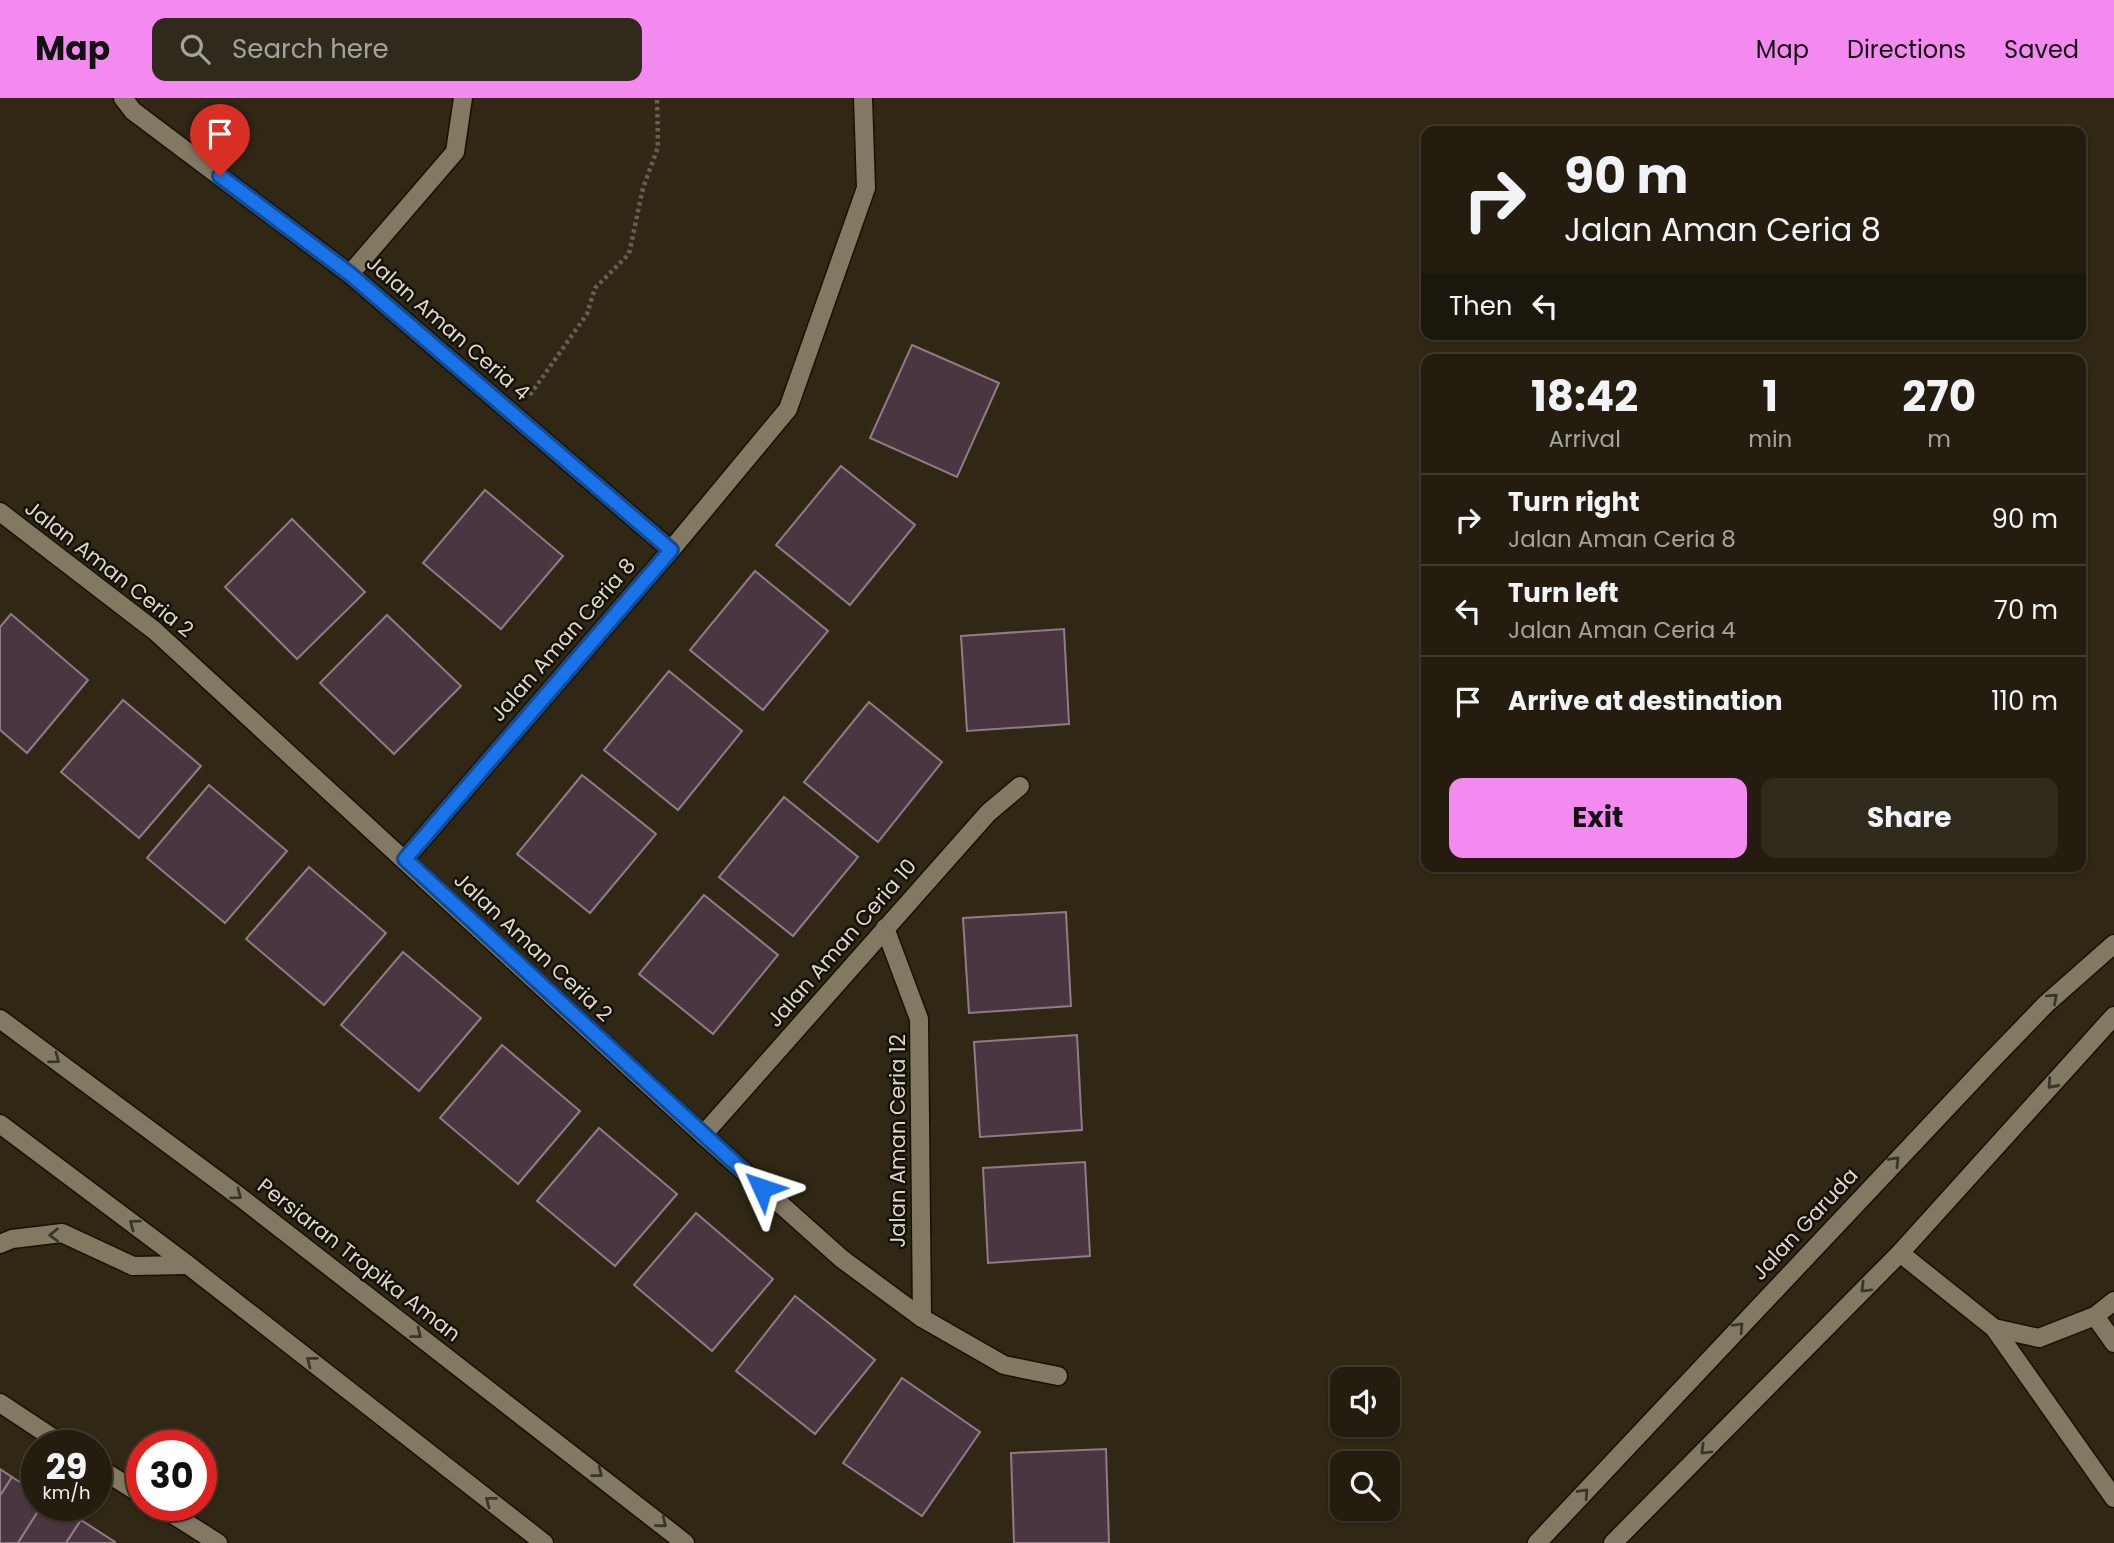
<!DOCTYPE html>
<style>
body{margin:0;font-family:Poppins,sans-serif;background:#302a1d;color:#f1f3f6;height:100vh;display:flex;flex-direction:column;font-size:26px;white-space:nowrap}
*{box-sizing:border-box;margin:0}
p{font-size:23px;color:#a3a29e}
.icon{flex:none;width:38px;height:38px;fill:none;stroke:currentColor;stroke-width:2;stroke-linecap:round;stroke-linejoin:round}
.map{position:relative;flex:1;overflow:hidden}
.sheet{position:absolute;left:1421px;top:256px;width:665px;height:518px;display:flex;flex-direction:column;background:#241d0f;border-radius:14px;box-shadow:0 2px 5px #0004,0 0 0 2px #413b2f}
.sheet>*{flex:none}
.guide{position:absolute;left:1421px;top:28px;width:665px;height:214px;border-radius:14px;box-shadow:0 2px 5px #0004,0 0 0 2px #413b2f;background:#241d0f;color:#f1f3f6;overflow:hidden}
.fabs{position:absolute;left:1330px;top:1269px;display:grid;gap:14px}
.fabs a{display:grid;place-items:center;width:70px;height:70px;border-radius:14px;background:#241d0f;box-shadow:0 2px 5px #0004,0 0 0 2px #413b2f;font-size:35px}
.speed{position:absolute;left:21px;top:1332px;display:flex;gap:14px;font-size:35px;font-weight:700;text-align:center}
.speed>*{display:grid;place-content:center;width:91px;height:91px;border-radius:50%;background:#241d0f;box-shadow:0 2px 5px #0004,0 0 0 2px #413b2f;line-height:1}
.speed small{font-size:18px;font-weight:400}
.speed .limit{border:10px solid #d22;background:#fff;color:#111}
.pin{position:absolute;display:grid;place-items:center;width:60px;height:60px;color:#fff;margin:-72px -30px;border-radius:50% 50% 50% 0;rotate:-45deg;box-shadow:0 0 7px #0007}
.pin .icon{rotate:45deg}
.me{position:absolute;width:77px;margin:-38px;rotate:312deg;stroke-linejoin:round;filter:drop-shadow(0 0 5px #0008)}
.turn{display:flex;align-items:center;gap:24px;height:147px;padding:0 28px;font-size:32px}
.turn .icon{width:91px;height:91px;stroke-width:2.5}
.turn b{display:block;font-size:49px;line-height:60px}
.then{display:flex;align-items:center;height:66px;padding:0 28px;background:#0003;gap:14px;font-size:26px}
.eta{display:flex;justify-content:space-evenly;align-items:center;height:119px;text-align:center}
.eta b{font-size:42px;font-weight:700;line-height:49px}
.action{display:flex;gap:14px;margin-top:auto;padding:14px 28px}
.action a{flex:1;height:80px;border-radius:14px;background:#f489f0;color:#111;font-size:28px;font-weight:700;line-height:80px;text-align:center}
.action a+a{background:#302a1d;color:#f1f3f6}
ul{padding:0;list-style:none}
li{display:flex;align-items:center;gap:21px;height:91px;padding:0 28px;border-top:2px solid #413b2f}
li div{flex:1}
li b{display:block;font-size:26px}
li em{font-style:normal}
header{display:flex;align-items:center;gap:42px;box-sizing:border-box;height:98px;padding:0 35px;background:#f489f0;color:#111}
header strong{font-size:33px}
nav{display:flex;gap:38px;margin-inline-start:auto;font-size:24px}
.search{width:490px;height:63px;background:#302a1d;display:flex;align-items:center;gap:18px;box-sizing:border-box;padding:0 24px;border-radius:14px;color:#a3a29e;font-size:26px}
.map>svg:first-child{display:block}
</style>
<header>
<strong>Map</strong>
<div class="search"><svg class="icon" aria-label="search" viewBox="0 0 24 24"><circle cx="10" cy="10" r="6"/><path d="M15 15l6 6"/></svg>Search here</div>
<nav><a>Map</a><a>Directions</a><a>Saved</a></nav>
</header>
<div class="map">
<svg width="2114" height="1445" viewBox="0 0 2114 1445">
<rect width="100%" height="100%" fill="#302714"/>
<g fill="#4a3640" stroke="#927a86" stroke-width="2">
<polygon points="912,247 999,285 957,379 870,340"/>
<polygon points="841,368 915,427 850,507 776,447"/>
<polygon points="485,392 563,458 501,531 423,465"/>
<polygon points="292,421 365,494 297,561 225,489"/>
<polygon points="755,473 828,533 763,612 690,552"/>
<polygon points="11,516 88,582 27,655 0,632 0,529"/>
<polygon points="387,517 461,588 394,656 320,585"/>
<polygon points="1064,531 1069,626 967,633 961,538"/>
<polygon points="669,573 742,633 678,712 604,652"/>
<polygon points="123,602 201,668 139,740 61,674"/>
<polygon points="869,604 942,664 878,744 804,684"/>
<polygon points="582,677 656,736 590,815 517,756"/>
<polygon points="209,687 287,753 225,825 147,760"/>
<polygon points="784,699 858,759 793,838 719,779"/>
<polygon points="309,769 386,835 324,907 246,841"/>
<polygon points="704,797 778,857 713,936 639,876"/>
<polygon points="1066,814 1071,908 969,915 963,820"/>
<polygon points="403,854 481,920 419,993 341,927"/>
<polygon points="1077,937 1082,1032 980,1039 974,944"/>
<polygon points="502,947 580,1013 518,1086 440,1020"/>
<polygon points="599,1030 677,1096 615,1168 537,1103"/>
<polygon points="1085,1064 1090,1158 988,1165 983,1070"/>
<polygon points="696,1115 773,1181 712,1253 634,1187"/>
<polygon points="795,1198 875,1262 815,1336 736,1273"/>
<polygon points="902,1280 980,1334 922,1418 843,1365"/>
<polygon points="1106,1351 1109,1445 1014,1445 1011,1355"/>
<polygon points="0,1371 12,1379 0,1398"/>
<polygon points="12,1379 37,1395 37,1407 42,1407 18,1445 0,1445 0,1398"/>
<polygon points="42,1407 56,1407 81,1422 66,1445 18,1445"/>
<polygon points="81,1422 115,1444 114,1445 66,1445"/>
</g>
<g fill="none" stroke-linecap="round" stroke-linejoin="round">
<g stroke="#181001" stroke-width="21">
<g id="service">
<polyline points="1900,1155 1994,1230 2039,1240 2095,1218 2114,1203"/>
<polyline points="2095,1218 2114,1245"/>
<polyline points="1994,1230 2114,1400"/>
</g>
</g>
<g stroke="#181001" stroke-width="21">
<g id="minor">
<polyline points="123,0 133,13 350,176 671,452"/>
<polyline points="350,176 455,54 463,0"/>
<polyline points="0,414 155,533 703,1037 842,1161 922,1220 1004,1267 1058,1278"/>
<polyline points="405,761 671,452 788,311 866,90 863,0"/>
<polyline points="885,830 919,921 922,1220"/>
<polyline points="703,1037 988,715 1020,688"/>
<polyline points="0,1146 12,1141 62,1135 133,1168 188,1167"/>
<polyline points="0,1305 65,1348"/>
<polyline points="96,1368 142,1397"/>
<polyline points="158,1407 218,1445"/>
</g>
</g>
<g stroke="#181001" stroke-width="21">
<g id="secondary">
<polyline points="0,921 240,1099 685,1445"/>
<polyline points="0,1026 188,1167 544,1445"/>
<polyline points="1537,1445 1990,964 2046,906 2114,846"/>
<polyline points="1613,1445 1900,1155 2114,918"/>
</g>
</g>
<polyline stroke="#675f4f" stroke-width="4.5" stroke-dasharray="3.5 3.5" stroke-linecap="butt" points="530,297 587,216 595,190 629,156 643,90 658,49 657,0"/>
<use href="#service" stroke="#827963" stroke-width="18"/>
<use href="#minor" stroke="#827963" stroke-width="18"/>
<use href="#secondary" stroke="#827963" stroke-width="18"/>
</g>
<defs><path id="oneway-chevron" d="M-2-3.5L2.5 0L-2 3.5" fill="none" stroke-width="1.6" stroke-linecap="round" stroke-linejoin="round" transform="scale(1.75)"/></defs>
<g stroke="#3a3528">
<use href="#oneway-chevron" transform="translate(2053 900) rotate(-42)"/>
<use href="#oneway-chevron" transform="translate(55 961) rotate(37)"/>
<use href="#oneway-chevron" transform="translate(2052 986) rotate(132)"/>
<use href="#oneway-chevron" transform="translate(1895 1063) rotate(-46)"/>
<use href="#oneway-chevron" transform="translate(237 1097) rotate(37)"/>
<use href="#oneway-chevron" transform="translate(134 1126) rotate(-143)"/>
<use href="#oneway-chevron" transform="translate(54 1137) rotate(179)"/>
<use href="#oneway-chevron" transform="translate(1865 1190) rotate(135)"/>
<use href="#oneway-chevron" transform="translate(1739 1229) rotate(-47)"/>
<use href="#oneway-chevron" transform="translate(417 1236) rotate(38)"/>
<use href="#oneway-chevron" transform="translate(311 1263) rotate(-142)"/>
<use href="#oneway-chevron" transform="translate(1705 1352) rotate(135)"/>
<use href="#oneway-chevron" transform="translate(598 1375) rotate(38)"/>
<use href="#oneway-chevron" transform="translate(1584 1395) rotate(-47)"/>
<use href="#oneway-chevron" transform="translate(490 1403) rotate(-142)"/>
<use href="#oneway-chevron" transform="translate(662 1425) rotate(39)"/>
</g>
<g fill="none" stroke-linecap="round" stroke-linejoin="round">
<g stroke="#114b97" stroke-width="18">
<polyline id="route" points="220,78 350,176 671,452 405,761 762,1090"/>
</g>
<use href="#route" stroke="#1a73e8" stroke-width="12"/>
</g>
<g text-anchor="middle" stroke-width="5" stroke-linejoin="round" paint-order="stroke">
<g font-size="21" fill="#ddd7cc" stroke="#141109">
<text transform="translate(448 230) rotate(41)" y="7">Jalan Aman Ceria 4</text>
<text transform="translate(109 471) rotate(38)" y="7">Jalan Aman Ceria 2</text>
<text transform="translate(563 542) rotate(-49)" y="7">Jalan Aman Ceria 8</text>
<text transform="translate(842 845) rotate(-49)" y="7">Jalan Aman Ceria 10</text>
<text transform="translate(533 849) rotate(43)" y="7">Jalan Aman Ceria 2</text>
<text transform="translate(898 1043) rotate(-90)" y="7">Jalan Aman Ceria 12</text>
<text transform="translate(1805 1126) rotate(-47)" y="7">Jalan Garuda</text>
<text transform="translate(359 1162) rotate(38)" y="7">Persiaran Tropika Aman</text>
</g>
</g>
</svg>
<div class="fabs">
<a><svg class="icon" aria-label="sound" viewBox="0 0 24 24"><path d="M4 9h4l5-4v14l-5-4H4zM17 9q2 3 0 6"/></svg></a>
<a><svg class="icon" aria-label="search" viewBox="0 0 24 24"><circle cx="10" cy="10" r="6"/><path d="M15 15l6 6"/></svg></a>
</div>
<div class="speed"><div>29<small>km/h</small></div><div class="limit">30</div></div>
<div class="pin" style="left:220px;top:78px;background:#d93025"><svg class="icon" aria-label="arrive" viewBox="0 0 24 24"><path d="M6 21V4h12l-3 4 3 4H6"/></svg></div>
<svg class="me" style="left:762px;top:1090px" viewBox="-20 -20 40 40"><path d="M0-17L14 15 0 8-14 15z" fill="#1a73e8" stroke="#fff" stroke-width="4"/></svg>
<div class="guide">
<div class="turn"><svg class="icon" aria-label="right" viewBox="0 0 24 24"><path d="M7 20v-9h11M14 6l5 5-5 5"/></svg><div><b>90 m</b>Jalan Aman Ceria 8</div></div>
<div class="then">Then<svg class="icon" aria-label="left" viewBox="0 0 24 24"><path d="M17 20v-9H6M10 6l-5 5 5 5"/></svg></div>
</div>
<section class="sheet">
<div class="eta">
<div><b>18:42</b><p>Arrival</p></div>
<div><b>1</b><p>min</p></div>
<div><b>270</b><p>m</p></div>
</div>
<ul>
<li><svg class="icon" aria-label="right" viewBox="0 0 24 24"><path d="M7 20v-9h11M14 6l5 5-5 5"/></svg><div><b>Turn right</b><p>Jalan Aman Ceria 8</p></div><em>90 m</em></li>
<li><svg class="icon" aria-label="left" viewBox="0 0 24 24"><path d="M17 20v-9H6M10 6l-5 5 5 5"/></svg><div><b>Turn left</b><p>Jalan Aman Ceria 4</p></div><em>70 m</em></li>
<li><svg class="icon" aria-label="arrive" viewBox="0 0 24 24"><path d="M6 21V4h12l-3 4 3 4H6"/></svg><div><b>Arrive at destination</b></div><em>110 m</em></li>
</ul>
<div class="action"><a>Exit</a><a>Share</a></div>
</section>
</div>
